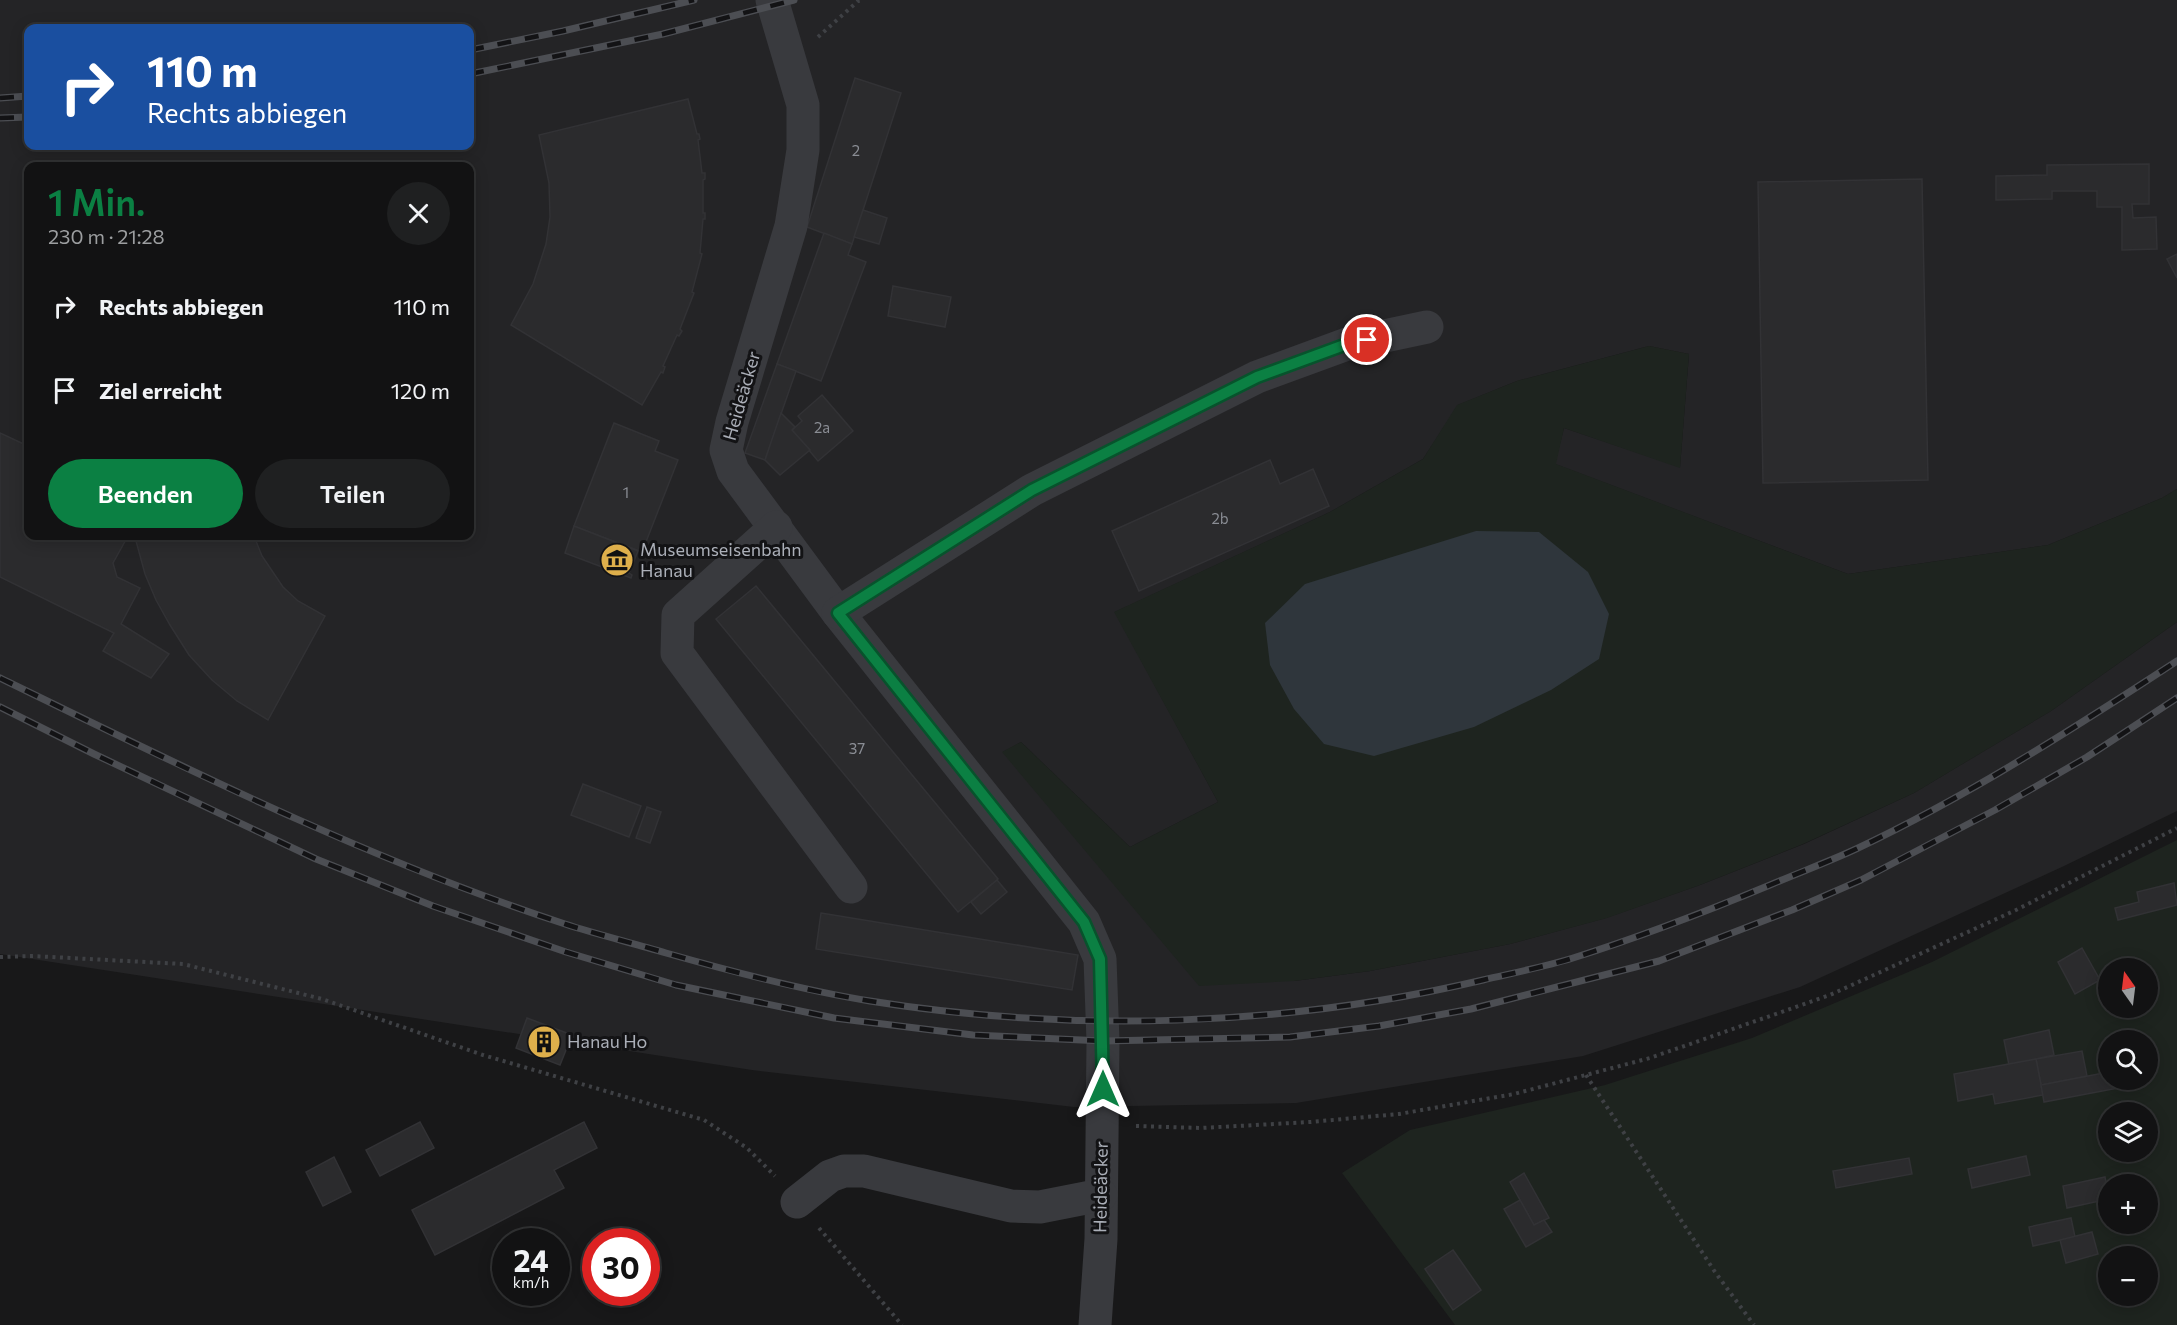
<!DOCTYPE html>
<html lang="de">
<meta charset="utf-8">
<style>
body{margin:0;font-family:Commissioner,sans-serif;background:#1f2021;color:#f1f3f6;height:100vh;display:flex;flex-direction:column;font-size:22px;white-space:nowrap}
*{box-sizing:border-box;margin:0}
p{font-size:20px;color:#9c9ea0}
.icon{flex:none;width:33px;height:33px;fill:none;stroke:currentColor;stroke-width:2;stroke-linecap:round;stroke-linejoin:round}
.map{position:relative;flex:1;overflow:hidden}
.panel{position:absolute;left:24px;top:162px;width:450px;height:378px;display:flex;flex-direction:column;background:#121213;border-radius:12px;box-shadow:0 3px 15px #0003,0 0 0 2px #313233}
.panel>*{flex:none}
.top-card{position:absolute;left:24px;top:24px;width:450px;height:126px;border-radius:12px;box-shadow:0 3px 15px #0003,0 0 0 2px #313233;background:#1a4fa0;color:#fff;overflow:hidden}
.needle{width:39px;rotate:346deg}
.buttons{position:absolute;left:2098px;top:958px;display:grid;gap:12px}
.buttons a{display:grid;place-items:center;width:60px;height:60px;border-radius:50%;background:#121213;box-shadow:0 3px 15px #0003,0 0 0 2px #313233;font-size:30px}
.speed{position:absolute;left:492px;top:1228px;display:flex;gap:12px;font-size:30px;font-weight:700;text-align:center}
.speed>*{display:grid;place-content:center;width:78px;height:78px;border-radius:50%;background:#121213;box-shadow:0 3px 15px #0003,0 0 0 2px #313233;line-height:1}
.speed small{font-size:15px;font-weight:400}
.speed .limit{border:9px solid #d22;background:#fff;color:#111}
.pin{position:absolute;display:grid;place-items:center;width:51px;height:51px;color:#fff;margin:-26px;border:3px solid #fff;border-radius:50%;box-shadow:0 2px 6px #0007}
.me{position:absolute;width:66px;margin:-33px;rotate:0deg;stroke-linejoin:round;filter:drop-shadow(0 0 4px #0008)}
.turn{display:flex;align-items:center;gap:21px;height:126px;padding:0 24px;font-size:27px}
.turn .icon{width:78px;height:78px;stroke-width:2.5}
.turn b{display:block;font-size:42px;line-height:51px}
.round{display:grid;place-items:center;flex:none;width:63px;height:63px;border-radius:32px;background:#1f2021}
.summary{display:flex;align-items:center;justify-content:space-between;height:102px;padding:0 24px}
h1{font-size:36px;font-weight:600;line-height:45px;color:#0b8043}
.cta{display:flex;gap:12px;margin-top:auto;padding:12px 24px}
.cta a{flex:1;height:69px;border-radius:36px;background:#0b8043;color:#fff;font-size:24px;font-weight:600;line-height:69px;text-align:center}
.cta a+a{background:#1f2021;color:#f1f3f6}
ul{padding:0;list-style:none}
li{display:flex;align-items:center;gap:18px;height:84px;padding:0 24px}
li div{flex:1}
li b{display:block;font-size:22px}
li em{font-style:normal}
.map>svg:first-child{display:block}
</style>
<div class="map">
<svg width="2177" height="1325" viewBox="0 0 2177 1325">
<rect width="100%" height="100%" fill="#181819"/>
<path fill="#242426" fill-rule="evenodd" d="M0,0H2177V489L2162,498L2048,545L1848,574L1555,464L1564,428L1680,467L1689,354L1649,346L1517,381L1458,405L1423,459L1330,512L1115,612L1218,802L1130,847L1021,742L1003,752L1294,981L1370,971L1510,944L1606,918L1700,885L1804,844L1914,793L2051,711L2177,622V811L2064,866L1800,987L1583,1056L1296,1103L1074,1107L752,1070L0,954ZM28,28H470V146H28ZM28,166H470V536H28Z"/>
<g fill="#1e241f" fill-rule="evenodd">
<polygon points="1649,346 1689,354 1680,468 1564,428 1556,464 1848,574 2048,545 2162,498 2177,489 2177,622 2051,711 1914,793 1803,844 1700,885 1607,918 1510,944 1370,971 1294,981 1199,986 1002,752 1021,742 1130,847 1218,802 1114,612 1330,512 1423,459 1457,405 1517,381"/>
<path d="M2177,840V1325H1455L1342,1173L1410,1130L1605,1085L1752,1038L1932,962ZM2109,969H2148V1008H2109ZM2109,1041H2148V1080H2109ZM2109,1113H2148V1152H2109ZM2109,1185H2148V1224H2109ZM2109,1257H2148V1296H2109Z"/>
</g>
<polygon fill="#2f363c" points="1476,531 1539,532 1588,572 1609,614 1599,659 1551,690 1474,727 1374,756 1324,744 1294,709 1270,665 1265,623 1305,584"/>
<g fill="#2b2b2d" stroke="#323235" stroke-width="1.5">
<polygon points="855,78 901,93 852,244 807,227"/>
<polygon points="688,99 697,134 699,134 700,139 698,140 702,173 705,173 705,179 703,180 703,213 705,213 705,219 703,219 700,253 702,254 692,292 694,293 680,329 682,331 679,336 677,335 663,366 665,367 663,373 661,372 642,405 511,325 533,284 546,244 550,217 549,183 539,135"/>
<polygon points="2149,164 2149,204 2132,204 2133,218 2156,217 2157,249 2122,250 2122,207 2097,207 2097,191 2052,191 2052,199 1996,200 1996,176 2047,175 2047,165"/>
<polygon points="1922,179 1928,480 1763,483 1758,182"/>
<polygon points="863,210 887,218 879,244 854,237"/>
<polygon points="824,233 852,244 848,255 866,262 821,381 777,364"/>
<polygon points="2177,254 2177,278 2167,259"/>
<polygon points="893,286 951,297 945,327 888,316"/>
<polygon points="777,364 796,371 765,460 745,453"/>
<polygon points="822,395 853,431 818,461 792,430 802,421 798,416"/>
<polygon points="781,413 795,427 792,430 810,450 780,475 765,460"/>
<polygon points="614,423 659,441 655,451 678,460 642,552 574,526"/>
<polygon points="0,433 28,446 28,536 128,536 113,563 117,577 140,588 121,624 169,654 151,678 103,651 114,633 0,577"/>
<polygon points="1270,460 1280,484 1313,469 1329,506 1139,591 1112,531"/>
<polygon points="574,526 638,551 629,573 632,575 631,578 565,553"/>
<polygon points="160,536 254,536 262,556 283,587 298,601 325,616 268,720 237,701 212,680 189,655 170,625 156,600 145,574 136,541"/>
<polygon points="756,586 998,879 958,912 716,619"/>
<polygon points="583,784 641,806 629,837 571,815"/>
<polygon points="647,807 661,812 650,843 636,838"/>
<polygon points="997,880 1007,892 981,914 971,902"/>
<polygon points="2174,883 2177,905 2118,920 2115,908 2139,902 2137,892"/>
<polygon points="821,913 1078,955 1072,990 816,949"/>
<polygon points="2082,948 2100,980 2075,994 2058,962"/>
<polygon points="527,1018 572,1035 560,1065 516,1048"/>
<polygon points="2049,1030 2054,1055 2009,1065 2004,1040"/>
<polygon points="2082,1051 2087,1076 2041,1085 2036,1059"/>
<polygon points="2036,1059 2043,1095 1995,1104 1993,1094 1958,1101 1954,1074"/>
<polygon points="2109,1072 2109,1080 2127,1080 2129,1086 2044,1102 2041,1085"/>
<polygon points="420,1122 434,1148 380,1176 366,1150"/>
<polygon points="584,1122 597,1148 554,1170 564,1188 435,1255 412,1210"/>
<polygon points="2026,1156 2030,1175 1972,1188 1968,1169"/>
<polygon points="334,1157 351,1192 323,1206 306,1172"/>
<polygon points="1909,1158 1912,1174 1836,1188 1833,1171"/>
<polygon points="1524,1173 1549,1218 1534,1225 1510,1182"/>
<polygon points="2105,1177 2109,1199 2067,1208 2063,1186"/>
<polygon points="1520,1200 1534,1225 1544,1220 1552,1232 1526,1247 1504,1209"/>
<polygon points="2071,1218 2075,1237 2033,1246 2029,1227"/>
<polygon points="2092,1232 2098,1254 2066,1263 2060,1240"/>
<polygon points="1453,1250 1481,1290 1453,1310 1425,1269"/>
</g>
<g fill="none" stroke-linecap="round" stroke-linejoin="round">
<g stroke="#3f4145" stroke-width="4" stroke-dasharray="3 4.5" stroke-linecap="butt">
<polyline points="818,37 858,1 863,0"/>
<polyline points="0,957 33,956 183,964 322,999 483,1055 704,1120 747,1148 775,1176"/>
<polyline points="1586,1075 1715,1272 1754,1325"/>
<polyline points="1136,1126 1201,1128 1310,1122 1399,1114 1514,1094 1650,1058 1830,995 2016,910 2177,828"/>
<polyline points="819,1228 902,1325"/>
</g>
<g stroke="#393a3e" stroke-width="33">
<polyline points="772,0 803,105 803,150 791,226 732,422 726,450 733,471 838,613 1084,922 1100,959 1103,1041 1101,1239 1095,1325"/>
<polyline points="776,527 678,615 677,653 851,887"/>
<polyline points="838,613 1032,490 1257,377 1347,344 1427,327"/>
<polyline points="797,1202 830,1176 844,1171 864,1171 1011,1206 1040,1207 1101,1195"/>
</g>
<g stroke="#4c4e53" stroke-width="7">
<g id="rail">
<polyline points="470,50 563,31 694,0"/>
<polyline points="470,74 663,34 794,0"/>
<polyline points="0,98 28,96"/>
<polyline points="0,118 28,117"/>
<path d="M0,678C185,768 369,860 565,924C599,935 633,943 666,953C733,972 801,990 870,1001C1072,1033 1283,1027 1483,980C1513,973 1544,967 1573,958C1640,937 1705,912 1770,885C1798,873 1828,862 1856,849C1968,796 2073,729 2177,661"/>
<polyline points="0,707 94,754 316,859 433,906 566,952 676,985 834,1018 973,1035 1103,1041 1290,1037 1379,1026 1471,1009 1659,961 1792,910 1861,880 1995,810 2087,757 2177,698"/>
</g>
</g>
<use href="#rail" stroke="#131315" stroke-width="4.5" stroke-dasharray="14" stroke-linecap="butt"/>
</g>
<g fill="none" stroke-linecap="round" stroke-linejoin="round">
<g stroke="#07532c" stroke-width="15">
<polyline id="route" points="1103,1089 1100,959 1084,922 838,613 1032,490 1257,377 1347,344 1367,340"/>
</g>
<use href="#route" stroke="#0b8043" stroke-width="10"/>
</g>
<defs>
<g id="museum-disc" transform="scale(1.725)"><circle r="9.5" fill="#deaf4b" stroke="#131315"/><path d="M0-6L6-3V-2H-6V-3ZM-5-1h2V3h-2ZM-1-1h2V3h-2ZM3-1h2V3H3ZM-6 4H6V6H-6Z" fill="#111"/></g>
<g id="building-disc" transform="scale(1.725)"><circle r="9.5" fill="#deaf4b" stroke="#131315"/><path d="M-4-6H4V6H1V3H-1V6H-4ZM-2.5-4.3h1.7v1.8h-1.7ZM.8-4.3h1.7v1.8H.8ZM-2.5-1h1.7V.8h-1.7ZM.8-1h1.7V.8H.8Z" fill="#111"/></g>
</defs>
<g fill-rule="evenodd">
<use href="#museum-disc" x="617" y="560"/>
<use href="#building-disc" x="544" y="1042"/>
</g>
<g text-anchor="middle" stroke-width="6" stroke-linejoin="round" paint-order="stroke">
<g font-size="15" fill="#8a8d94">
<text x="856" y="156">2</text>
<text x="822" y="433">2a</text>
<text x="626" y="498">1</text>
<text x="1220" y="524">2b</text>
<text x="857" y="754">37</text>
</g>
<g font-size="18" fill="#abafb8" stroke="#131315">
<text transform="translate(742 396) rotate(-74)" y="6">Heideäcker</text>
<text transform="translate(1101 1187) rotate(-89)" y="6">Heideäcker</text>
</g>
<g font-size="18" fill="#abafb8" stroke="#131315" text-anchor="start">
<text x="640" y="556">Museumseisenbahn<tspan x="640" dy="21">Hanau</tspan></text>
<text x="567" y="1048">Hanau Ho</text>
</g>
</g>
</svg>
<div class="buttons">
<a><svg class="needle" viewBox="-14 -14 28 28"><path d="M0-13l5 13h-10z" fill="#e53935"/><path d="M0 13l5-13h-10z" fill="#9c9ea0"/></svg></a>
<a><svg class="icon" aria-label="search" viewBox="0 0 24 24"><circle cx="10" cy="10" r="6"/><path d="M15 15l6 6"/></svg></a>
<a><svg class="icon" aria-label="layers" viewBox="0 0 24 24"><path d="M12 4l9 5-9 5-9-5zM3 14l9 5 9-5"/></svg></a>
<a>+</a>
<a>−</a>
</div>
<div class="speed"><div>24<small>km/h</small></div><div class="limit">30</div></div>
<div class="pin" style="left:1367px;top:340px;background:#d93025"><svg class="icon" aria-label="arrive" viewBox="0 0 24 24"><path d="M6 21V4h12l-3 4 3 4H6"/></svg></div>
<svg class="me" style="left:1103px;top:1089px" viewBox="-20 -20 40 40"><path d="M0-17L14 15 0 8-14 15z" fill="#0b8043" stroke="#fff" stroke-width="4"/></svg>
<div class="top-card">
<div class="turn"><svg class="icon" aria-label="right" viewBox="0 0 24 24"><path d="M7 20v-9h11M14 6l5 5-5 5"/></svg><div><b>110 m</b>Rechts abbiegen</div></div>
</div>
<section class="panel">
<div class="summary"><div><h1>1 Min.</h1><p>230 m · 21:28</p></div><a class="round"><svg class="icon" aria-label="close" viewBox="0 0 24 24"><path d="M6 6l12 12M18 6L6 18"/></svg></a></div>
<ul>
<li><svg class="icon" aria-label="right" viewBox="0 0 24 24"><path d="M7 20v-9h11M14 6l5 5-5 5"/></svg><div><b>Rechts abbiegen</b></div><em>110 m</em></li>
<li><svg class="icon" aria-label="arrive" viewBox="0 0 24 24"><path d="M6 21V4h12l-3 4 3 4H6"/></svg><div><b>Ziel erreicht</b></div><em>120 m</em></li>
</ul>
<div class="cta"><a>Beenden</a><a>Teilen</a></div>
</section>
</div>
